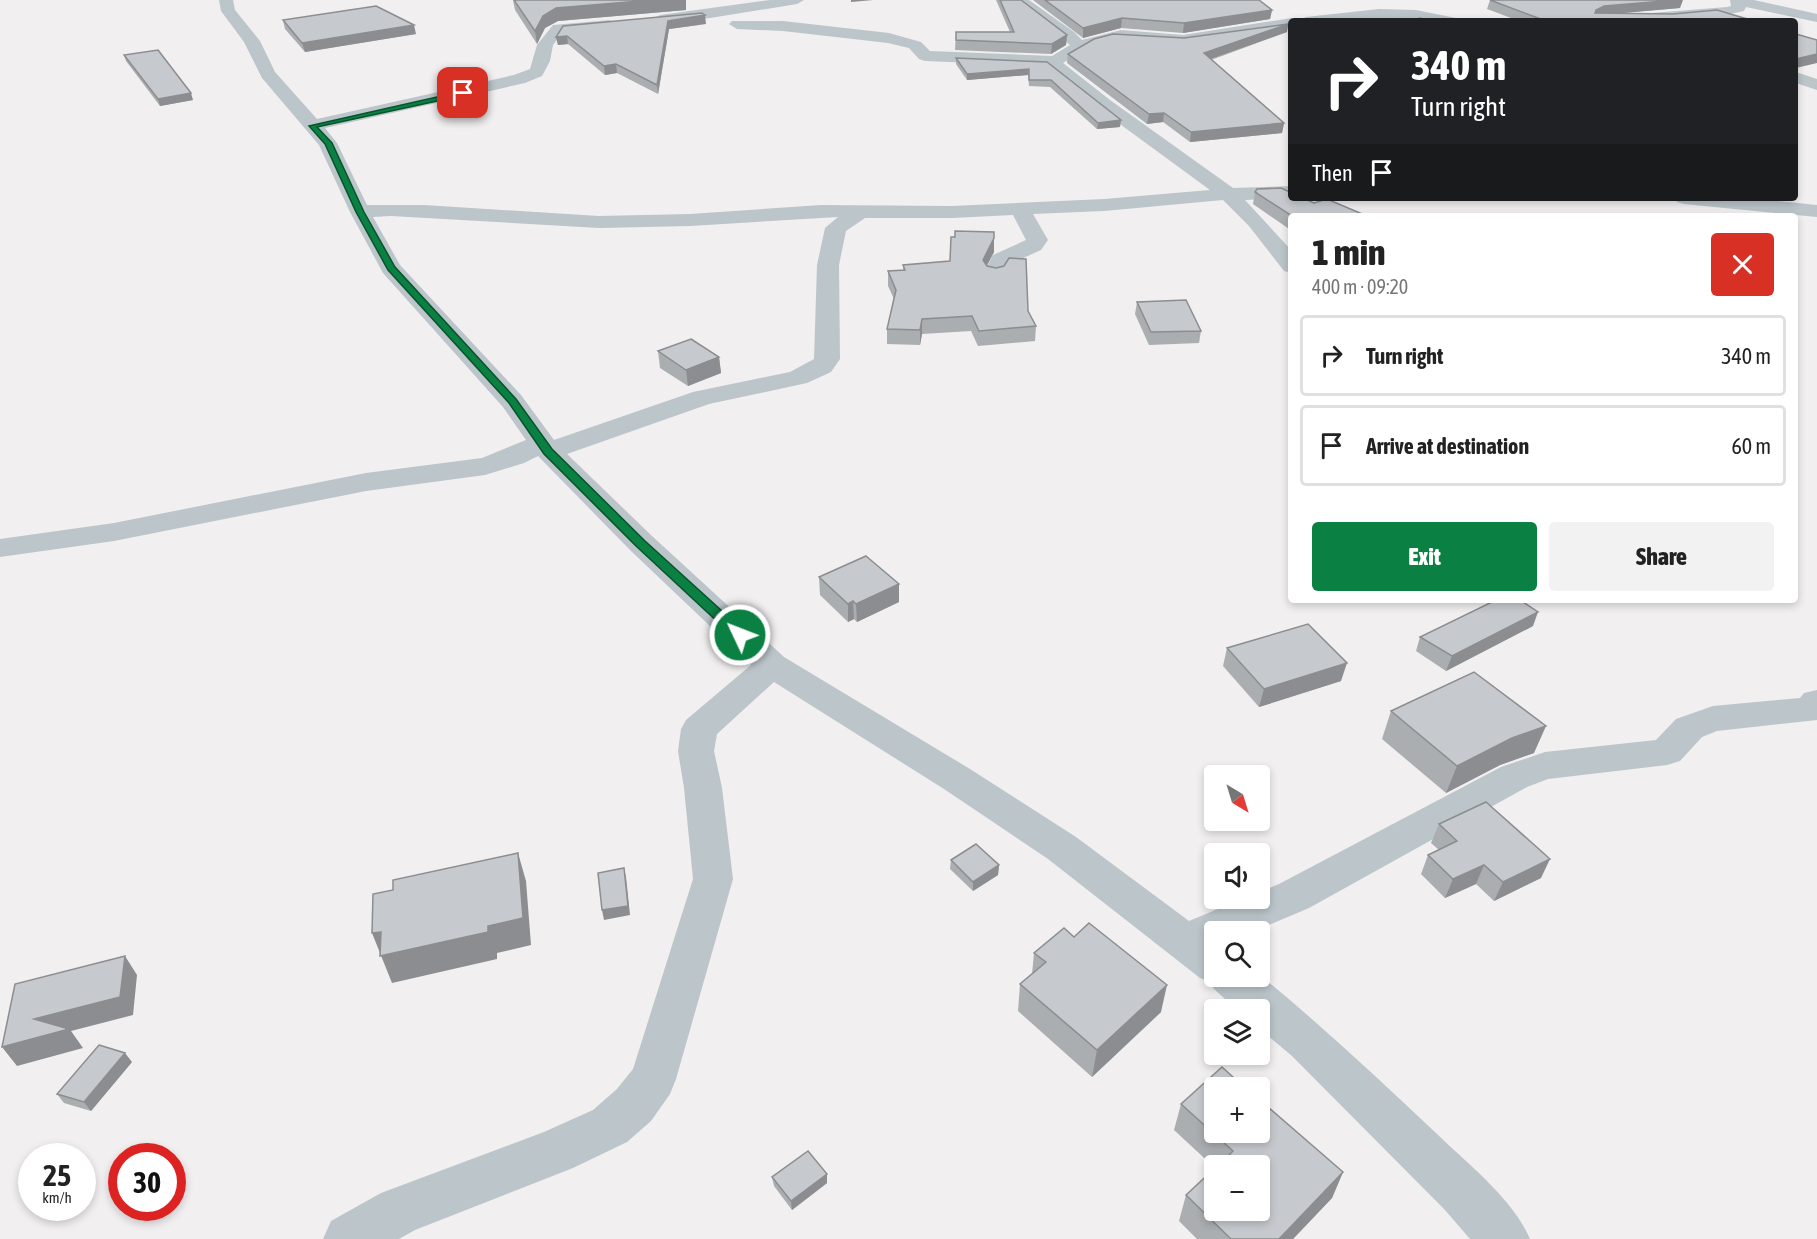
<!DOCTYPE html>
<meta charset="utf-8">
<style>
body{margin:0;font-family:"Asap Condensed",sans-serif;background:#f2f2f2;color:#222;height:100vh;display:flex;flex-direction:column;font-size:22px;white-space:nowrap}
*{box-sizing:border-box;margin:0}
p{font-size:20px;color:#767676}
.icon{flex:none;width:33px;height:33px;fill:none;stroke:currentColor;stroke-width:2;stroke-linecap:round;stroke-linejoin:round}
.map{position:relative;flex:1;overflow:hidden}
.sheet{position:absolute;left:1288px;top:213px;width:510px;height:390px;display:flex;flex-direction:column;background:#fff;border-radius:6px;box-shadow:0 3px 9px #0003}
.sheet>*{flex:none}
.hud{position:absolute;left:1288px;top:18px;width:510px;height:183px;border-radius:6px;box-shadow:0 3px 9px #0003;background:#202124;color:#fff;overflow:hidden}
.needle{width:39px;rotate:142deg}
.controls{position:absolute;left:1204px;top:765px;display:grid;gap:12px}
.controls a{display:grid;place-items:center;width:66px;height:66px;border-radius:6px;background:#fff;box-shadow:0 3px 9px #0003;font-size:30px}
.speed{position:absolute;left:18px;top:1143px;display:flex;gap:12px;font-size:30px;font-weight:700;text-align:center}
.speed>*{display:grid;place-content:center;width:78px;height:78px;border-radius:50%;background:#fff;box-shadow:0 3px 9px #0003;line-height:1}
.speed small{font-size:15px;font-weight:400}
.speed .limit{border:9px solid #d22;background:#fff;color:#111}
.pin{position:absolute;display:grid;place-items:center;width:51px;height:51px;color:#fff;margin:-26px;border-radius:12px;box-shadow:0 3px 9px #0006}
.me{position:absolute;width:66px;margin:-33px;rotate:313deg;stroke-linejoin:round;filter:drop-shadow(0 0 4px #0008)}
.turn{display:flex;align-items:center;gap:21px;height:126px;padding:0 24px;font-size:27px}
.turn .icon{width:78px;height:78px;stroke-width:2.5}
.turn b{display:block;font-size:42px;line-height:51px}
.then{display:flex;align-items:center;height:57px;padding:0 24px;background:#0003;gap:12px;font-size:22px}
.round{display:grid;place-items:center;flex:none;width:63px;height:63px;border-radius:6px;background:#f2f2f2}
.overview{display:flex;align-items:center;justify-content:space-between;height:102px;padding:0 24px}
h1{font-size:36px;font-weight:800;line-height:45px}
.primary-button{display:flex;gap:12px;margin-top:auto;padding:12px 24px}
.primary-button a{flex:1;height:69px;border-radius:6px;background:#0b8043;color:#fff;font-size:24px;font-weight:800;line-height:69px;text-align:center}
.primary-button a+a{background:#f2f2f2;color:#222}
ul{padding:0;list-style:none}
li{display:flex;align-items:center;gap:18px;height:81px;margin:0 12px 9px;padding:0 12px;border:3px solid #e0e0e0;border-radius:6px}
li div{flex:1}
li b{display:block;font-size:22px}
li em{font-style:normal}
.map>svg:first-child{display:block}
</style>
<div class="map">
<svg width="1817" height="1239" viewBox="0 0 1817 1239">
<rect width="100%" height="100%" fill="#f1efef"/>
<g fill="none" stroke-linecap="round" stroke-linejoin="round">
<g fill="#bbc5ca" fill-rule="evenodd">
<path d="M219,0H233L235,10L260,41L275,72L317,119L514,75L530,69L537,45L553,25L610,20L613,23L610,26L563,32L553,45L550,61L542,76L525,83L325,128L337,143L367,205H424L599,216L690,214L821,205L952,206L1104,199L1210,190L1098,108L1047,66L925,61L919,59L909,48L888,43L783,31L737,29L729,24L732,21H783L889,33L921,42L930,51L1052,56L1070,45L1013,0H1029L1074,32L1082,40L1121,30L1183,35L1292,18L1297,20L1292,21V28L1183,45L1137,40H1112L1092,46L1063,63L1110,100L1233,188L1292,186V198L1245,200L1292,251V273L1284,271L1249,226L1223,200L1104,211L1033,214L1048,240L1041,250L1010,264L1003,278L995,280L987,278L984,273L993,255L1026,240L1013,215L952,218H865L846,231L839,265L840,359L831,372L807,383L709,404L567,454L652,536L784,657L970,769L1076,837L1189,921L1244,898H1260V892L1279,884L1501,767L1545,752L1656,740L1676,719L1713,706L1800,698L1804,693L1817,690V720L1717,731L1702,737L1680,761L1667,765L1548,779L1527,787L1309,908L1252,932H1215V976L1260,975C1322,1026 1379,1079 1437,1134C1468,1164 1513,1199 1530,1239H1470L1445,1210L1292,1056L1260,1029V1010H1237L1214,989L1210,982L1200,978L1048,859L944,789L774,682L717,734L714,751L722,788L733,879L676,1079L670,1094L651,1121L627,1142L573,1168L415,1230L399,1239H323L331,1221L381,1193L544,1132L593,1110L617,1089L633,1069L693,879L684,788L678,751L681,729L686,720L751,665L630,550L538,456L524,463L485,475L366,491L114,541L0,557V539L114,523L366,473L482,458L526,440L503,407L383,273L350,212L319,145L262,78L244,42L221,11ZM391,216L599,228L690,226L838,217L825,228L817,265L814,359L790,372L693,392L554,440L521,395L400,265L373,217Z"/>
<polygon points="770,0 804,0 797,4 710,18 660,23 653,19 660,15"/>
<path d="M1730,0H1754L1817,14V22L1746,7L1744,11C1696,23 1643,21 1594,21L1601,17L1727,7L1731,6Z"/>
<polygon points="1379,9 1416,10 1456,18 1458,21 1397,18 1299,21 1306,17"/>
<polygon points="1796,72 1817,79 1817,90 1796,83"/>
<polygon points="1674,198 1747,198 1817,205 1817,217 1684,204 1677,202"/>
</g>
</g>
<g fill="#aaaeb1" fill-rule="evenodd">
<polygon points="513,0 686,0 686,10 558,21 545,28 537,44 515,10"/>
<polygon points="996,0 1021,0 1067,35 1066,45 1051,54 955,50 956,32 1010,32"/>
<polygon points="1033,0 1259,0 1272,10 1270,19 1183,33 1121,28 1083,38"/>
<polygon points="1490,0 1680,8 1619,13 1754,21 1519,21 1487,9"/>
<polygon points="283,20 416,34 305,52 285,29"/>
<polygon points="706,24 669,29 658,94 617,73 605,75 568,44 558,45 556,37"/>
<polygon points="1288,24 1287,32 1211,60 1284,123 1282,133 1190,142 1163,122 1147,124 1067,63 1068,54"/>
<polygon points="124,55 193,100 160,106 126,61"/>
<polygon points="956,58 1047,62 1120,127 1097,129 1050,87 1029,86 1028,75 967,80 956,64"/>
<polygon points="1255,192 1314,203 1292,216 1292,231 1253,204"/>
<polygon points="994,252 987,266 1028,311 1036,326 1035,341 978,346 971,331 922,334 920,345 887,344 887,329 894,299 888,286 888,271 903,270 903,265 950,261"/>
<polygon points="1137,302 1201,331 1199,343 1149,345 1135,314"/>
<polygon points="658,351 719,357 721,373 688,386 660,368"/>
<polygon points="819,577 899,602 857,622 854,619 848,622 820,595"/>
<polygon points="1533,626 1446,671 1416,651 1420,637"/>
<polygon points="1227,648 1341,681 1259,707 1223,666"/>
<polygon points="1391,711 1534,753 1500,765 1446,793 1382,739"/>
<polygon points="1439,824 1541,878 1494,901 1476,884 1445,898 1421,874 1428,855 1439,850 1431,843"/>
<polygon points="951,860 999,865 998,875 973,891 950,869"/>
<polygon points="1034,953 1161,1012 1092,1077 1018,1011 1020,984 1032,974"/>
<polygon points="132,1062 91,1111 64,1103 57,1094"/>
<path d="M1181,1104L1343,1172L1332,1198L1293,1239H1197L1179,1221L1186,1195L1215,1168L1174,1130ZM1215,1166H1260L1215,1210Z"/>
<polygon points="827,1174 827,1183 792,1210 774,1186 772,1177"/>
</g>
<g fill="#8b8d90">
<polygon points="652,0 686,0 686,10 558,21 545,28 537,44 535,31 543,16 556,8"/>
<polygon points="851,0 873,0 851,2"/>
<polygon points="1676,0 1683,0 1680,8 1601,15 1593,19 1596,10 1604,6"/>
<polygon points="1272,10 1270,19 1183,33 1184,23"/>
<polygon points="705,15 706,24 669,29 658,94 657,85 668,21"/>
<polygon points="1122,18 1121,28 1083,38 1083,28"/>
<polygon points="1288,24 1287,32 1202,62 1204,53"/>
<polygon points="414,25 416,34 305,52 302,43"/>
<polygon points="1067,35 1066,45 1051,54 1052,44"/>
<polygon points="567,36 568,44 558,45 556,37"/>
<polygon points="1817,54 1817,63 1796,68 1796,59"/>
<polygon points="616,64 617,73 605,75 604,66"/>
<polygon points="1029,69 1028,75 967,80 967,74"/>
<polygon points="191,93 193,100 160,106 158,99"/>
<polygon points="1164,113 1163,122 1147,124 1149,114"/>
<polygon points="1121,120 1120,127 1097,129 1098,123"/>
<polygon points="1284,123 1282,133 1190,142 1191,132"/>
<polygon points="994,238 994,252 982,274 983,260"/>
<polygon points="922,319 922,334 920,345 920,330"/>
<polygon points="719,357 721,373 688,386 686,370"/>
<polygon points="899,584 899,602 857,622 856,604"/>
<polygon points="853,601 854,619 848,622 848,604"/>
<polygon points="1538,612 1533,626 1446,671 1452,656"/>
<polygon points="1347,663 1341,681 1259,707 1264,689"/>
<polygon points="1546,726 1534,753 1500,765 1446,793 1457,766 1512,738"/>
<polygon points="518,853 526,881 531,945 497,953 497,959 392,983 372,933 381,932"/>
<polygon points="1550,859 1541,878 1494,901 1503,882"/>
<polygon points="999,865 998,875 973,891 973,882"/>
<polygon points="1484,865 1476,884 1445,898 1453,879"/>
<polygon points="624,868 626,877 630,915 604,920 602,910"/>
<polygon points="125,956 137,975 133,1015 71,1031 83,1048 17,1066 2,1047 34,1019"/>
<polygon points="1167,985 1161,1012 1092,1077 1097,1050"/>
<polygon points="125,1053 132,1062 91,1111 84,1102"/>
<polygon points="1343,1172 1332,1198 1293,1239 1279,1239"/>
<polygon points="827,1174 827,1183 792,1210 791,1201"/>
</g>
<g fill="#c6cace" stroke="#8b8d90" stroke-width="1.5">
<polygon points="514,0 652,0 556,8 543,16 535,31"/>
<polygon points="1000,0 1021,0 1067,35 1052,44 956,40 956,32 1014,32"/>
<polygon points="1045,0 1259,0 1272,10 1184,23 1122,18 1083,28"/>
<polygon points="1490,0 1676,0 1604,6 1596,10 1595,13 1673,14 1717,10 1754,21 1546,21"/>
<polygon points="376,6 414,25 302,43 283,20"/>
<polygon points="702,13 705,15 668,21 657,85 616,64 604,66 567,36 556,37 563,26"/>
<polygon points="1420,18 1428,21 1410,21"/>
<polygon points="1288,24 1204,53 1284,123 1191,132 1164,113 1149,114 1068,54 1094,39 1113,34 1184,38"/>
<polygon points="1796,34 1817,40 1817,54 1796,59"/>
<polygon points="158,50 191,93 158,99 124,55"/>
<polygon points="956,58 1047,62 1121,120 1098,123 1051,80 1029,80 1029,69 967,74"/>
<polygon points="1281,188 1292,193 1292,198 1303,198 1314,203 1327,199 1367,216 1292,216 1255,192 1257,189"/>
<polygon points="955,231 994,232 994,238 983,260 987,266 996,268 1004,266 1009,258 1026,259 1028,311 1036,326 979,331 972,316 922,319 920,330 887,329 896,290 888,271 905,270 903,265 950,261 951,237 955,237"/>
<polygon points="1186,300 1201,331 1151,332 1137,302"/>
<polygon points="691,339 719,357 686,370 658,351"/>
<polygon points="866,556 899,584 856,604 853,601 848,604 819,577"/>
<polygon points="1496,600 1520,600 1538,612 1452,656 1420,637"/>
<polygon points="1308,624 1347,663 1264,689 1227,648"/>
<polygon points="1474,672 1546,726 1512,738 1457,766 1391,711"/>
<polygon points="1486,802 1550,859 1503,882 1484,865 1453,879 1428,855 1457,841 1439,824"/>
<polygon points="976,844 999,865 973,882 951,860"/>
<polygon points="518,853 523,918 488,926 488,932 380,956 381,932 372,933 373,894 393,890 393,880"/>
<polygon points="624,868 628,906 602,910 598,873"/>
<polygon points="1089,923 1167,985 1097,1050 1020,984 1046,962 1034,953 1064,928 1074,937"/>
<polygon points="125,956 120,997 34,1019 69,1029 2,1047 15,984"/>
<polygon points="99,1045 125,1053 84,1102 57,1094"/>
<polygon points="1222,1067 1245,1088 1215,1088 1215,1132 1260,1132 1260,1100 1343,1172 1279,1239 1231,1239 1186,1195 1215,1168 1215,1210 1260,1210 1260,1166 1218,1166 1233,1151 1181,1104"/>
<polygon points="808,1151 827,1174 791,1201 772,1177"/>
</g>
<polygon fill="#0b8043" stroke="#07532c" stroke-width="1.5" points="463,91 465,95 317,127 332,143 364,212 395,267 516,399 552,449 645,541 744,631 746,635 744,638 735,638 636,546 544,454 509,403 388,270 356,212 325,144 309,126"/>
</svg>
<div class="controls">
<a><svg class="needle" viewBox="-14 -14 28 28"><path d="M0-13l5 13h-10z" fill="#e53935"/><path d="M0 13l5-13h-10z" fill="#767676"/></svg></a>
<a><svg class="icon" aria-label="sound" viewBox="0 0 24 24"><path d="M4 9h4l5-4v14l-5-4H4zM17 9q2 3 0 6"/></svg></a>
<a><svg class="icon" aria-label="search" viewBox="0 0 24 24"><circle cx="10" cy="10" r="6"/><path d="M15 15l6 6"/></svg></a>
<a><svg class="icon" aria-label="layers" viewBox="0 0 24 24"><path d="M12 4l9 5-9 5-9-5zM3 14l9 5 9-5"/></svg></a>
<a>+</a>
<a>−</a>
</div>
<div class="speed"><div>25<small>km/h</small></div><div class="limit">30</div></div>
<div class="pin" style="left:463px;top:93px;background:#d93025"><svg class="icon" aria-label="arrive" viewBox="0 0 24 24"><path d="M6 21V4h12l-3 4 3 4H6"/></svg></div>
<svg class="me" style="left:740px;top:635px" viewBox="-20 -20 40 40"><circle r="17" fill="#0b8043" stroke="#fff" stroke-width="3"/><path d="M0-11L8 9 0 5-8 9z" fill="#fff"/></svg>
<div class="hud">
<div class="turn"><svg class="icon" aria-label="right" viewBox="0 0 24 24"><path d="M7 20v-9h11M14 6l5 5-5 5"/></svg><div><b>340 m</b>Turn right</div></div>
<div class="then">Then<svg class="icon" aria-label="arrive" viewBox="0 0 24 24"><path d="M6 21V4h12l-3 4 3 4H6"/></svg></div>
</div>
<section class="sheet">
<div class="overview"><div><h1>1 min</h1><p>400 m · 09:20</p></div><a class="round" style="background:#d93025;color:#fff"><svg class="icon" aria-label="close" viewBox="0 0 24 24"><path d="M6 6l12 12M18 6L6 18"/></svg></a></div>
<ul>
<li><svg class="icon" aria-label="right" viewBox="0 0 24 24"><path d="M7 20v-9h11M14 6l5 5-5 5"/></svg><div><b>Turn right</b></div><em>340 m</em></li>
<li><svg class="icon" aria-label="arrive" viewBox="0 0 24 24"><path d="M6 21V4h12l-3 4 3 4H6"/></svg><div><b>Arrive at destination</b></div><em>60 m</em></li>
</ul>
<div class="primary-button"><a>Exit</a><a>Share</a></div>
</section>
</div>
